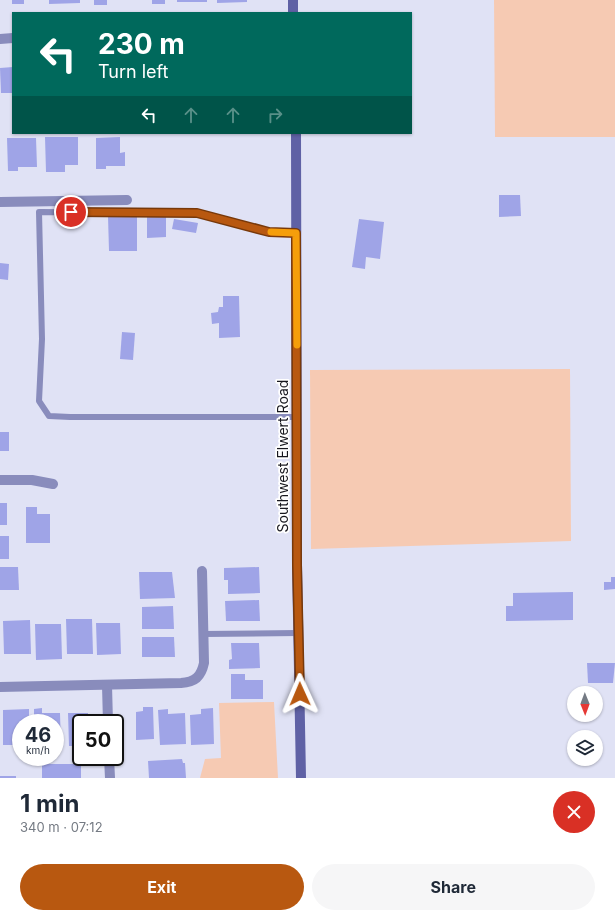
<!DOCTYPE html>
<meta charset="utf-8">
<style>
body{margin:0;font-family:Inter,sans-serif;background:#f6f6f7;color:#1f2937;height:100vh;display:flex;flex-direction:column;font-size:15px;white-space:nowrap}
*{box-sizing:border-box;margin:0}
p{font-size:13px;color:#747a83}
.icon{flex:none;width:22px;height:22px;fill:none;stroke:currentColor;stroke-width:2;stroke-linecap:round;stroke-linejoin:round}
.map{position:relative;height:778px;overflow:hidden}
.panel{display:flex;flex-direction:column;background:#fff;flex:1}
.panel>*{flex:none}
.hud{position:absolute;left:12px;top:12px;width:400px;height:122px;border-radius:0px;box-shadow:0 1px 3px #0004;background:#00695c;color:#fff;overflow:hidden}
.needle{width:26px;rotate:179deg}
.fabs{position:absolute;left:567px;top:686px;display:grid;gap:8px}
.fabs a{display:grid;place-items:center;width:36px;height:36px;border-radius:50%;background:#fff;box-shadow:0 1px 3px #0004;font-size:20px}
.speed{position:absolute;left:12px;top:714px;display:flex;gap:8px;font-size:20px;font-weight:700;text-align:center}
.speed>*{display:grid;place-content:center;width:52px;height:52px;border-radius:50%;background:#fff;box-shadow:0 1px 3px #0004;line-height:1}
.speed small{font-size:10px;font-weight:400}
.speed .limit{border:2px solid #111;border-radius:6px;background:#fff;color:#111}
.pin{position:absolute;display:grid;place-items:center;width:34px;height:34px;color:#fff;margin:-17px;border:2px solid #fff;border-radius:50%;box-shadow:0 1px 4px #0007}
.me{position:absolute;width:44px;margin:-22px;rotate:359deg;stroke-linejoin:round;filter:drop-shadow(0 0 3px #0008)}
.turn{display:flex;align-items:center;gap:14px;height:84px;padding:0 20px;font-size:18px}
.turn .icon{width:52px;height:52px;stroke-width:2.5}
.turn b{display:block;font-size:28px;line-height:34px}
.lanes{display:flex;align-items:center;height:38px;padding:0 20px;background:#0003;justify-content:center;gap:20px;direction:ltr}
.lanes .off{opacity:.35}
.round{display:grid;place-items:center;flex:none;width:42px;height:42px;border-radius:21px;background:#f6f6f7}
.headline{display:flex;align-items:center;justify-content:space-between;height:68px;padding:0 20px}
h1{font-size:24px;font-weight:700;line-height:30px}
.primary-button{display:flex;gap:8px;margin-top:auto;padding:8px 20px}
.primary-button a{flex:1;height:46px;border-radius:24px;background:#b85810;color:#fff;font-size:16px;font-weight:700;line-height:46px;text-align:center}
.primary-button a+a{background:#f6f6f7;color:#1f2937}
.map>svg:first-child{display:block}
</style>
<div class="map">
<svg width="615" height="778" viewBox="0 0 615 778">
<rect width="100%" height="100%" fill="#e0e2f5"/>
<g fill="#f6cab3">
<polygon points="494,0 615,0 615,137 495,137"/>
<polygon points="570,369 571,541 311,549 310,370"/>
<polygon points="274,702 278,778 200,778 205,759 221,758 219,703"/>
</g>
<g fill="#9fa4e7">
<rect x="12" y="0" width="12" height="4"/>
<polygon points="49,0 80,0 80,3 49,4"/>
<rect x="94" y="0" width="13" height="5"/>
<rect x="152" y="0" width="13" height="4"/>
<rect x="177" y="0" width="30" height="2"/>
<polygon points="217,0 247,0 247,2 217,3"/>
<polygon points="13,67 13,93 1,93 0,68"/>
<polygon points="45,137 78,137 78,165 65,165 65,172 46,172"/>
<polygon points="120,137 120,153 125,152 125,166 106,166 106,169 96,169 96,138"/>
<polygon points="7,138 36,138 37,167 18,167 18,171 8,171"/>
<polygon points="499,195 520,195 521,216 499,217"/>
<polygon points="108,216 137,216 137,251 109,251"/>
<polygon points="147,216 166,216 166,237 147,238"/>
<polygon points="174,219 198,223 196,233 172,229"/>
<polygon points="359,219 384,222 380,259 366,257 365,269 352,267"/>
<polygon points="0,263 9,264 8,280 0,279"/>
<polygon points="223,296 239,296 240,337 219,338 219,323 212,324 211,313 218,312 219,307 223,307"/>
<polygon points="122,332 135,333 133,360 120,359"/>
<rect x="0" y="432" width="9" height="19"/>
<rect x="0" y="503" width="7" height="22"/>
<polygon points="26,507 37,507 37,514 50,514 50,543 26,543"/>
<rect x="0" y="536" width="9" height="23"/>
<polygon points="0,567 18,567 19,590 0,590"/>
<polygon points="259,567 260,593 228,594 228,580 224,580 224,568"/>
<polygon points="139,572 172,572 175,598 140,599"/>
<polygon points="611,577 615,577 615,589 604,590 604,582 611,582"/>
<polygon points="573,592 573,620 506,621 506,606 513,606 513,593"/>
<polygon points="259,600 260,621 226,621 225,601"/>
<polygon points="173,606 174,629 142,629 142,607"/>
<polygon points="66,619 92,619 93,654 67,654"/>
<polygon points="30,620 31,654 4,654 3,621"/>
<polygon points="96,623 120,623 121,654 97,655"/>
<polygon points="35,624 61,624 62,659 36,660"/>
<polygon points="142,637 174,637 175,657 142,657"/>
<polygon points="231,643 259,643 260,668 229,669 229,660 232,659"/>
<polygon points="587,663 615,663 613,683 588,683"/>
<polygon points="231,674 245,674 245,680 263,680 263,699 231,699"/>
<polygon points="143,707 153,707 154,739 136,740 136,712 143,711"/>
<polygon points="42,708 42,713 60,713 61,748 55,748 55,723 34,723 34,709"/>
<polygon points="213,708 214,744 191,745 190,715 201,714 201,709"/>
<polygon points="29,709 29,723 21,723 21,745 3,745 3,710"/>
<polygon points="168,709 168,714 185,713 186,744 160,745 158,710"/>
<polygon points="68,713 88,713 88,723 81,723 81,746 69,746"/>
<polygon points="182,759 183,763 185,763 186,778 149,778 148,761"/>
<rect x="42" y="764" width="39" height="14"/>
<rect x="0" y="776" width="16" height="2"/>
</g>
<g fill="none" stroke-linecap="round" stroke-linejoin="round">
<g stroke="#898cbc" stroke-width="6">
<polyline points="296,233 269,232 197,213 39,212 42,339 39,401 49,416 70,417 298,417"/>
<polyline points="204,634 298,633"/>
</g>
<g stroke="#898cbc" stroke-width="10">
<polyline points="0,39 13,38"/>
<polyline points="0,202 127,200"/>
<polyline points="0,480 32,480 53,484"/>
<polyline points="107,685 108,723"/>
<path d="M0,687L181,683C195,682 201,677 204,663L202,571"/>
<polyline points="109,757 110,778"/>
</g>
<g stroke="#5f61a5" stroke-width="10">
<polyline points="293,0 293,13"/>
<polyline points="296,133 297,565 301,778"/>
</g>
</g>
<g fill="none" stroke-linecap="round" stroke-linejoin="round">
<g stroke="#78390a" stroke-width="10">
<polyline id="route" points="71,212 197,213 269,232 296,233 297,565 300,694"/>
</g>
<use href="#route" stroke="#b85810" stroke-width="7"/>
<polyline stroke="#f59e0b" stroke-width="7" points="271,232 296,233 297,345"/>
</g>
<g text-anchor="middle" stroke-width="3.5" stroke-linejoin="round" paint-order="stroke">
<g font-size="14" fill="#17171e" stroke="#fff">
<text transform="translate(283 456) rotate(-90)" y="5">Southwest Elwert Road</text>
</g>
</g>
</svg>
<div class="fabs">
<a><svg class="needle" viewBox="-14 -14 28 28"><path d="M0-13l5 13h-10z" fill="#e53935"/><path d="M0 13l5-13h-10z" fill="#747a83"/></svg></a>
<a><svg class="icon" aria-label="layers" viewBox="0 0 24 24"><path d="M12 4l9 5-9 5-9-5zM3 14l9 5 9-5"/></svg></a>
</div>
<div class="speed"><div>46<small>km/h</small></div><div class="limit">50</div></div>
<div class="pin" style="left:71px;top:212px;background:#d93025"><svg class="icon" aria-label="arrive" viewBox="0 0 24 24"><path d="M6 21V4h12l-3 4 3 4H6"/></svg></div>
<svg class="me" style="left:300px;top:694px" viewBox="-20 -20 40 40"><path d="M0-17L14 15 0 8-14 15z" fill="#b85810" stroke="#fff" stroke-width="4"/></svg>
<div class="hud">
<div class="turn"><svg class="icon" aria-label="left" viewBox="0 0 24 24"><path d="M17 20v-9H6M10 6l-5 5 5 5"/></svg><div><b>230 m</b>Turn left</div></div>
<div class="lanes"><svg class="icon" aria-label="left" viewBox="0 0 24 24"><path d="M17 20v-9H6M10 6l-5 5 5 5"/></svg><svg class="icon off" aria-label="ahead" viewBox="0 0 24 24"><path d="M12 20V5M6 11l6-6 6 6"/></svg><svg class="icon off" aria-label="ahead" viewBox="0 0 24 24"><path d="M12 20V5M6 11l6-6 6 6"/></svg><svg class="icon off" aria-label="right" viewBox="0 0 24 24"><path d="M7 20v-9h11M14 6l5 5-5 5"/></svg></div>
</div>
</div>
<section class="panel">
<div class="headline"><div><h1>1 min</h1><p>340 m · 07:12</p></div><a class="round" style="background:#d93025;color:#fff"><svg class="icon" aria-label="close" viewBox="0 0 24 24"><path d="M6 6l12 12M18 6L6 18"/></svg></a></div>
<div class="primary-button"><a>Exit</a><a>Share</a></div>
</section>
